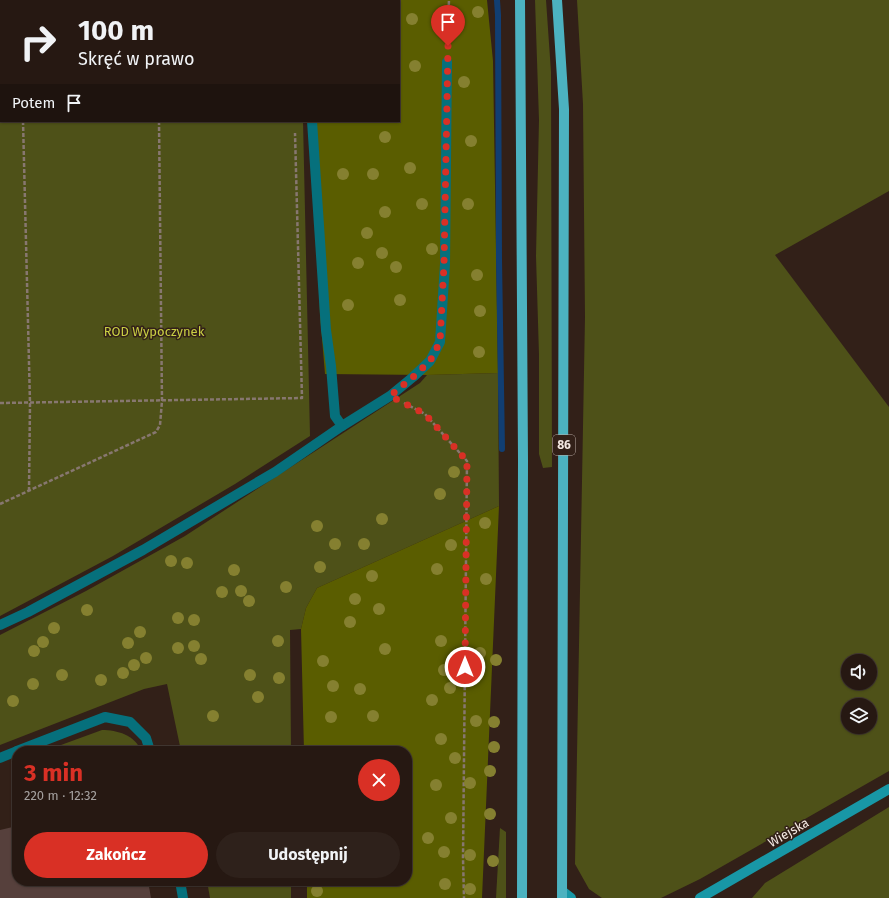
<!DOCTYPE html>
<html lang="pl">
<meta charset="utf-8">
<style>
body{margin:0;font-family:"Fira Sans",sans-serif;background:#2e211b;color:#f1f3f6;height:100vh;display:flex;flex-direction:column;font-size:15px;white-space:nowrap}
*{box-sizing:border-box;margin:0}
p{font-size:13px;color:#a4a09f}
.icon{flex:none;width:22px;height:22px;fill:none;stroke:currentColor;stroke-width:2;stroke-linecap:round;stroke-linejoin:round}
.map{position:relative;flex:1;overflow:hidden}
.panel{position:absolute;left:12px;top:746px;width:400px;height:140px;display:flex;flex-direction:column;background:#261812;border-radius:16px;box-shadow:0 1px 3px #0004,0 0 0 1px #423732}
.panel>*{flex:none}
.hud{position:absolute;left:0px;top:0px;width:400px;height:122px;box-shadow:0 1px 3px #0004,0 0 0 1px #423732;background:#261812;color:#f1f3f6;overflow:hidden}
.controls{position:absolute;left:841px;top:654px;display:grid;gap:8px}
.controls a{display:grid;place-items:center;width:36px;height:36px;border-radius:50%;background:#261812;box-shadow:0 1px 3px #0004,0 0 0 1px #423732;font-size:20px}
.pin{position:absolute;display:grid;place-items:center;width:34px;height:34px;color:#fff;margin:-41px -17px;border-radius:50% 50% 50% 0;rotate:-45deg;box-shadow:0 0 4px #0007}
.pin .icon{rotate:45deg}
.me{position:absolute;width:44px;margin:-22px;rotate:0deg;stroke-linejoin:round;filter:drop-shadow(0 0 3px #0008)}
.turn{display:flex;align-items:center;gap:14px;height:84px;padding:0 12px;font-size:18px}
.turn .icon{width:52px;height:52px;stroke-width:2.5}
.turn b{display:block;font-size:28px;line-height:34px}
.then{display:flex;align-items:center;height:38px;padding:0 12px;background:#0003;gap:8px;font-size:15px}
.round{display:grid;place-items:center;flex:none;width:42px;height:42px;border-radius:21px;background:#2e211b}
.headline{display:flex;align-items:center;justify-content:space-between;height:68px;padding:0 12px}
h1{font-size:24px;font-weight:700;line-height:30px;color:#d93025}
.cta{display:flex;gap:8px;margin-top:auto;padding:8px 12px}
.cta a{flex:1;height:46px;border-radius:24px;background:#d93025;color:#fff;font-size:16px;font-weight:700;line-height:46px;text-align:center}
.cta a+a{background:#2e211b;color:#f1f3f6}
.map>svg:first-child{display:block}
</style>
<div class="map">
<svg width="889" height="898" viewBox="0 0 889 898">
<rect width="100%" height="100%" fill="#322018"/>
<g fill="#4e5118" fill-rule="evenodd">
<polygon points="0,0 300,0 1,1 1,121 303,121 310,436 235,484 113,556 0,616"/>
<polygon points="535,0 546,0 551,72 552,467 543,468 539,454 539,355 536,256 539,120"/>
<path d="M577,0H889V191L775,255L889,407V771L700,879L661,898H602L589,889L575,864L585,317L583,104ZM848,661H870V683H848ZM848,705H870V727H848Z"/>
<polygon points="498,373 499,506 317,588 306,608 301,629 290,630 291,751 181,751 167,684 144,689 0,745 0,635 86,591 185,536 420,383 427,375"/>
<path d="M102,730C117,730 135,735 141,751H63L61,745Z"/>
<polygon points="889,807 889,898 752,898 765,883"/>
<polygon points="500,828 506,832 506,898 496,898"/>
<polygon points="207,881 291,881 291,898 210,898"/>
</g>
<g fill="#5a5d00">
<polygon points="307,0 487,0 493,61 498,373 427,375 325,374 320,315 312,121 399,121 399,1"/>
<polygon points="499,506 482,898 307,898 307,881 407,881 407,751 304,751 301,629 306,608 317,588"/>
</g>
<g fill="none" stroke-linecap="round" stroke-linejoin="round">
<polyline stroke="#113e72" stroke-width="6" points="497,0 498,15 499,259 502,449"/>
</g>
<polygon fill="#56403c" points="17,826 17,881 148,881 151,898 0,898 0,830"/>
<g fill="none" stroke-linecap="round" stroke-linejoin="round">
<g stroke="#877770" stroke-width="2.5" stroke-dasharray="4 2" stroke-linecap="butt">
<polyline points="21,0 21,1"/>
<polyline points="156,0 156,1"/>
<polyline points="294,1 294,0"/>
<polyline points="447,47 449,0"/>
<polyline points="0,77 1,76"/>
<polyline points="23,121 30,403 29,490"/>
<polyline points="0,403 302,398 295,133"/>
<polyline points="404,403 425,414 467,461 463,858 464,898"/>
<polyline points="0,504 156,432 160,425 162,401 159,121"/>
</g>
<g stroke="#06707c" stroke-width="10">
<polyline points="355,0 355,1"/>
<polyline points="342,426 390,396 413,377 430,361 440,342 445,264 447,62"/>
<polyline points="0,625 28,612 143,550 275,472 342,426 335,416 331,366 326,330 312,121"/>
<polyline points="17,751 105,717 130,722 146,738 150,751"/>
<polyline points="0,758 17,751"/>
<polyline points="180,881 183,898"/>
</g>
<g stroke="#1897a6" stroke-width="10">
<polyline points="562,891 571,898"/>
<polyline points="700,898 889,789"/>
</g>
<g stroke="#4cb2c0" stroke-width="10">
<polyline points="520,0 523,460 522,898"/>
<polyline points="557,0 564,109 562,898"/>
</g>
</g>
<g fill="#858030">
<circle cx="478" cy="12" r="6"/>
<circle cx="412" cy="19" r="6"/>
<circle cx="415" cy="66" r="6"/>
<circle cx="464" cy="82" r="6"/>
<circle cx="385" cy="137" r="6"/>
<circle cx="471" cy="141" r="6"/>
<circle cx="410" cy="168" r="6"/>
<circle cx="343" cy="174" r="6"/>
<circle cx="373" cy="174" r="6"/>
<circle cx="422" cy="204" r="6"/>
<circle cx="468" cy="204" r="6"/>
<circle cx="385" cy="212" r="6"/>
<circle cx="367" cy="233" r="6"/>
<circle cx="432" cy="249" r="6"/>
<circle cx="382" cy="253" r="6"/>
<circle cx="358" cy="263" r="6"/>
<circle cx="396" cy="267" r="6"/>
<circle cx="477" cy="275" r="6"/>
<circle cx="400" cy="300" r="6"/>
<circle cx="348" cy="305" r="6"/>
<circle cx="480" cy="311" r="6"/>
<circle cx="479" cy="352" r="6"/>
<circle cx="454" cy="472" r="6"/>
<circle cx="440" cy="494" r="6"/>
<circle cx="382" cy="519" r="6"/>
<circle cx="485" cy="523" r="6"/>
<circle cx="317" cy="526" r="6"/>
<circle cx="335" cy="544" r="6"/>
<circle cx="364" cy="544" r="6"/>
<circle cx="451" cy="545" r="6"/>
<circle cx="171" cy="561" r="6"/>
<circle cx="187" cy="563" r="6"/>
<circle cx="320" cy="567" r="6"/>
<circle cx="437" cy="569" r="6"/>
<circle cx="234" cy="570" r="6"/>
<circle cx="372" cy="576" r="6"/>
<circle cx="486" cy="579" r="6"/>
<circle cx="286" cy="587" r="6"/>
<circle cx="241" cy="591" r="6"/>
<circle cx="222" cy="592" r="6"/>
<circle cx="355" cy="599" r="6"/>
<circle cx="249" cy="601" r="6"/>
<circle cx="379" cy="609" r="6"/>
<circle cx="87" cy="610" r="6"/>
<circle cx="178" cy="618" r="6"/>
<circle cx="194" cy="620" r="6"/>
<circle cx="350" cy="622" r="6"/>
<circle cx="54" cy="628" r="6"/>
<circle cx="140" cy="632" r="6"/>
<circle cx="278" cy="641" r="6"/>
<circle cx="441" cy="641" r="6"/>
<circle cx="43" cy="642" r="6"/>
<circle cx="128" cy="643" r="6"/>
<circle cx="194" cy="646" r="6"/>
<circle cx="178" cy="648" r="6"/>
<circle cx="385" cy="649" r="6"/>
<circle cx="34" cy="651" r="6"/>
<circle cx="480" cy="653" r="6"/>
<circle cx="146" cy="658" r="6"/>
<circle cx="201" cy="659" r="6"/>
<circle cx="496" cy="660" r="6"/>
<circle cx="323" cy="661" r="6"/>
<circle cx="134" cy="665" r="6"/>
<circle cx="444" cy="670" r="6"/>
<circle cx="123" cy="673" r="6"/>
<circle cx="62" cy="675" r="6"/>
<circle cx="250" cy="675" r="6"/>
<circle cx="279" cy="678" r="6"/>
<circle cx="101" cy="680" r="6"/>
<circle cx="33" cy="684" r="6"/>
<circle cx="333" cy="686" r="6"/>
<circle cx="450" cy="688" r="6"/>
<circle cx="360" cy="689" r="6"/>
<circle cx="258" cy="697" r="6"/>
<circle cx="432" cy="700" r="6"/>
<circle cx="13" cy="701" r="6"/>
<circle cx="213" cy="716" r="6"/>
<circle cx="373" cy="716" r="6"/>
<circle cx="331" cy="717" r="6"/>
<circle cx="476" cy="721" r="6"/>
<circle cx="494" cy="722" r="6"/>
<circle cx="441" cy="739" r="6"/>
<circle cx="494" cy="747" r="6"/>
<circle cx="455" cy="758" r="6"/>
<circle cx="490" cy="771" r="6"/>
<circle cx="470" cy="783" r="6"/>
<circle cx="436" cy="785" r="6"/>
<circle cx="490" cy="814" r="6"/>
<circle cx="451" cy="818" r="6"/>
<circle cx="428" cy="838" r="6"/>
<circle cx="444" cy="852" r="6"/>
<circle cx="470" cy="855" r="6"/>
<circle cx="493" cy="861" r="6"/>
<circle cx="445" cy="884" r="6"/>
<circle cx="470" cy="889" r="6"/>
<circle cx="317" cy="891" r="6"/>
</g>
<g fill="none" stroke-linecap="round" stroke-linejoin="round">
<polyline stroke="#d93025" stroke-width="7" stroke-dasharray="0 12.6" points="448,46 444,264 440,342 430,361 413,377 390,396 425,414 467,461 465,667"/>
</g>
<g text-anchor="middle" stroke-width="3" stroke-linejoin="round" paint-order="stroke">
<rect fill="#322018" stroke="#b9aba5" stroke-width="1" x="553" y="435" width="22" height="20" rx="3"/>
<g font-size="12" font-weight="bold" fill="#f3e7e1">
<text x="564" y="449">86</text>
</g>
<g font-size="13" fill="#c9cf43" stroke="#322018">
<text x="154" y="336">ROD Wypoczynek</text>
</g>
<g font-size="13" fill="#f3e7e1" stroke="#322018">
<text transform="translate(788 832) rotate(-30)" y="5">Wiejska</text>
</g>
</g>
</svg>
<div class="controls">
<a><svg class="icon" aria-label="sound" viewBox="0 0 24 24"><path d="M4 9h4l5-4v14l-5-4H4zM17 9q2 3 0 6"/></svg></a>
<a><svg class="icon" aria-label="layers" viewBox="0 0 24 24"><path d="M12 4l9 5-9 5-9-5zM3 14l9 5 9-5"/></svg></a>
</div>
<div class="pin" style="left:448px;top:46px;background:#d93025"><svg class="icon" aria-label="arrive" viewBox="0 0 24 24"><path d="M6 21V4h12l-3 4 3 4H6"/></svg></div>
<svg class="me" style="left:465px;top:667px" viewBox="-20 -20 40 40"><circle r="17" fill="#d93025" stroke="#fff" stroke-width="3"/><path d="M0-11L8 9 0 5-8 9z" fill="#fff"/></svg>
<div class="hud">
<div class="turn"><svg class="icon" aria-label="right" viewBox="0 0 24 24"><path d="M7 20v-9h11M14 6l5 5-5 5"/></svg><div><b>100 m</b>Skręć w prawo</div></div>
<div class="then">Potem<svg class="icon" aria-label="arrive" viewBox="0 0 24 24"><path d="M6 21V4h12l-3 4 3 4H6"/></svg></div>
</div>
<section class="panel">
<div class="headline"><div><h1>3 min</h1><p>220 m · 12:32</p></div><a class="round" style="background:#d93025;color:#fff"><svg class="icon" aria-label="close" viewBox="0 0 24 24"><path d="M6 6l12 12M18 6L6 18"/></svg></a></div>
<div class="cta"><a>Zakończ</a><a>Udostępnij</a></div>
</section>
</div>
